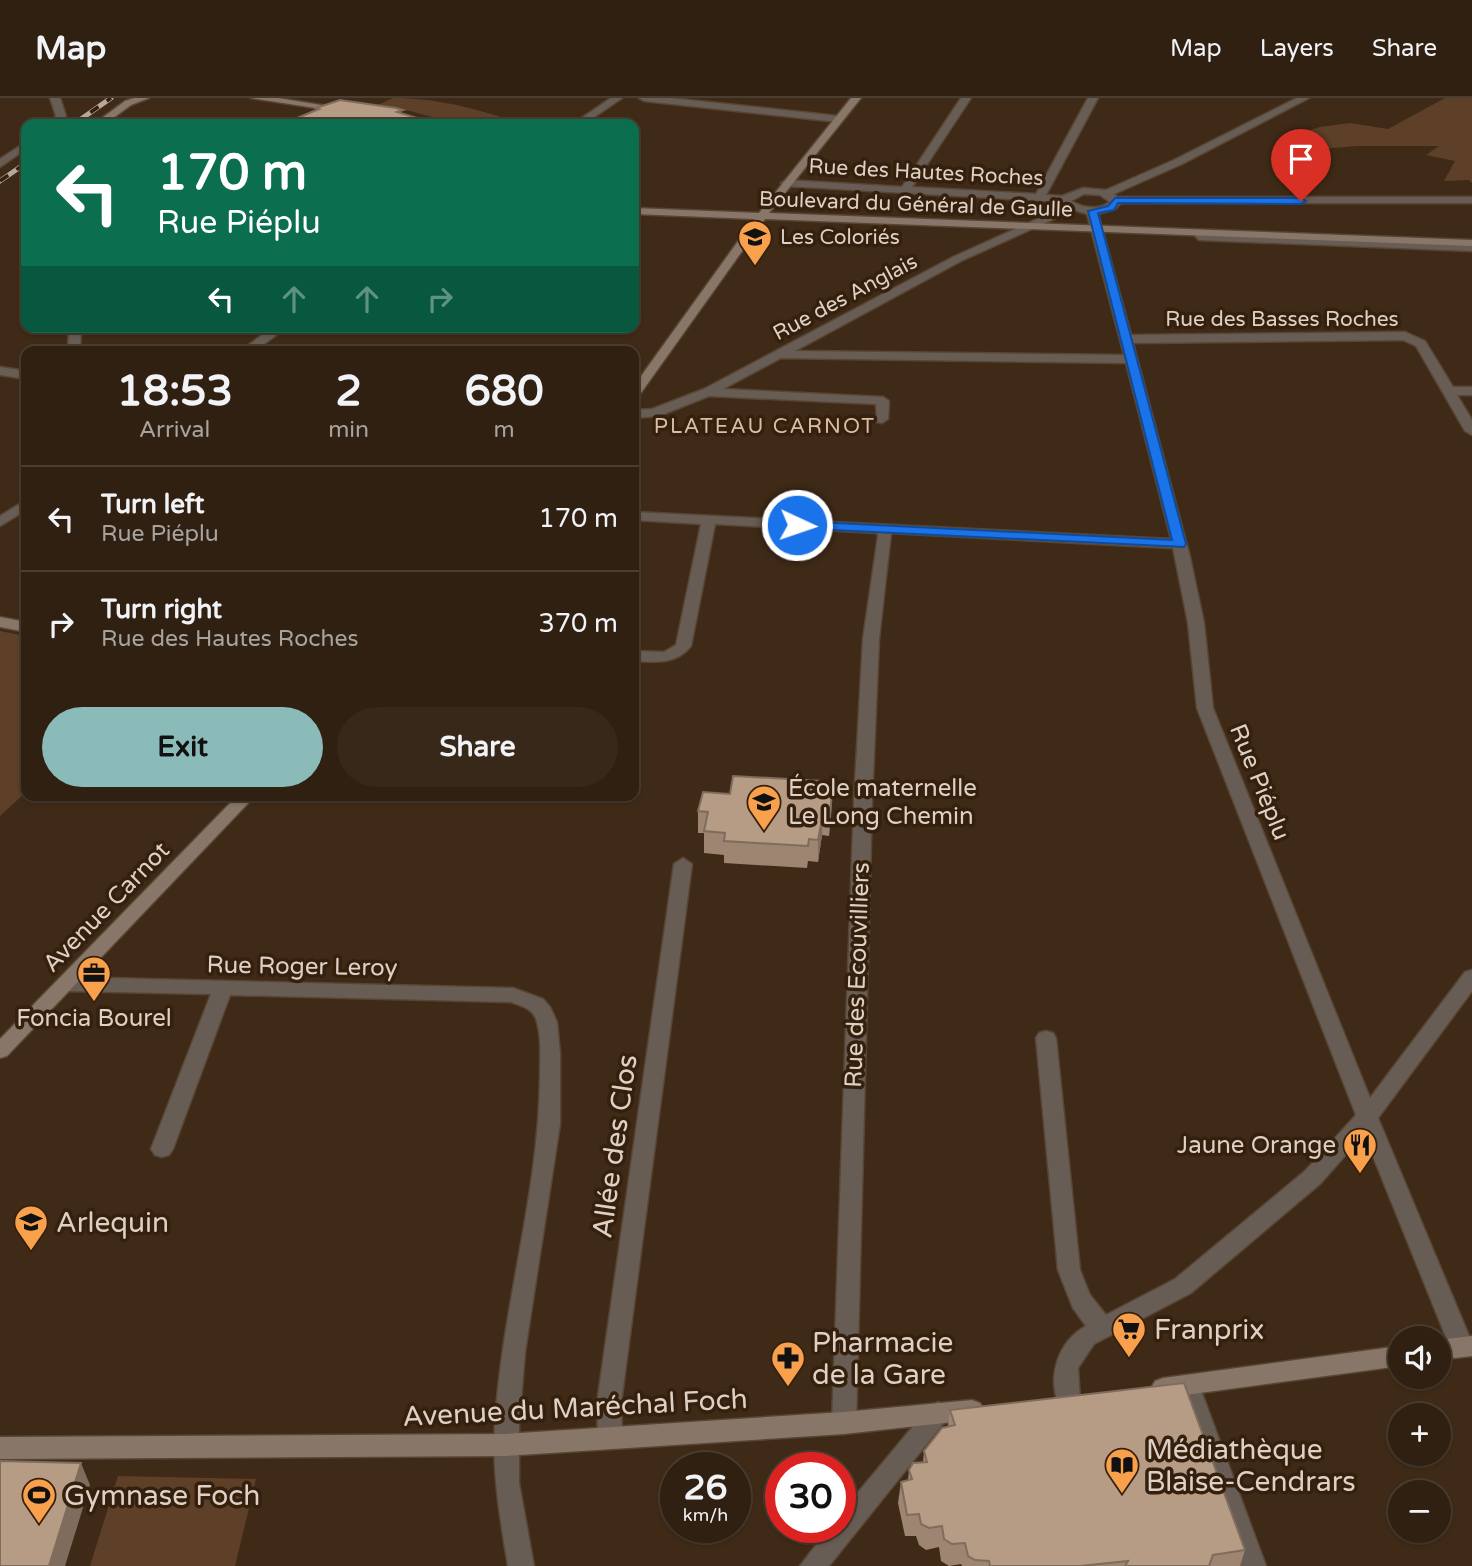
<!DOCTYPE html>
<meta charset="utf-8">
<style>
body{margin:0;font-family:"Varela Round",sans-serif;background:#37281a;color:#f1f3f6;height:100vh;display:flex;flex-direction:column;font-size:26px;white-space:nowrap}
*{box-sizing:border-box;margin:0}
p{font-size:23px;color:#a7a39f}
.icon{flex:none;width:38px;height:38px;fill:none;stroke:currentColor;stroke-width:2;stroke-linecap:round;stroke-linejoin:round}
.map{position:relative;flex:1;overflow:hidden}
.drawer{position:absolute;left:21px;top:248px;width:618px;height:455px;display:flex;flex-direction:column;background:#2f2011;border-radius:14px;box-shadow:0 2px 5px #0004,0 0 0 2px #4a3e31}
.drawer>*{flex:none}
.guide{position:absolute;left:21px;top:21px;width:618px;height:214px;border-radius:14px;box-shadow:0 2px 5px #0004,0 0 0 2px #4a3e31;background:#0b6e4f;color:#fff;overflow:hidden}
.fabs{position:absolute;left:1388px;top:1228px;display:grid;gap:14px}
.fabs a{display:grid;place-items:center;width:63px;height:63px;border-radius:50%;background:#2f2011;box-shadow:0 2px 5px #0004,0 0 0 2px #4a3e31;font-size:35px}
.speed{position:absolute;left:660px;top:1354px;display:flex;gap:14px;font-size:35px;font-weight:700;text-align:center}
.speed>*{display:grid;place-content:center;width:91px;height:91px;border-radius:50%;background:#2f2011;box-shadow:0 2px 5px #0004,0 0 0 2px #4a3e31;line-height:1}
.speed small{font-size:18px;font-weight:400}
.speed .limit{border:10px solid #d22;background:#fff;color:#111}
.pin{position:absolute;display:grid;place-items:center;width:60px;height:60px;color:#fff;margin:-72px -30px;border-radius:50% 50% 50% 0;rotate:-45deg;box-shadow:0 0 7px #0007}
.pin .icon{rotate:45deg}
.me{position:absolute;width:77px;margin:-38px;rotate:93deg;stroke-linejoin:round;filter:drop-shadow(0 0 5px #0008)}
.turn{display:flex;align-items:center;gap:24px;height:147px;padding:0 21px;font-size:32px}
.turn .icon{width:91px;height:91px;stroke-width:2.5}
.turn b{display:block;font-size:49px;line-height:60px}
.lanes{display:flex;align-items:center;height:66px;padding:0 21px;background:#0003;justify-content:center;gap:35px;direction:ltr}
.lanes .off{opacity:.35}
.eta{display:flex;justify-content:space-evenly;align-items:center;height:119px;text-align:center}
.eta b{font-size:42px;font-weight:800;line-height:49px}
.button{display:flex;gap:14px;margin-top:auto;padding:14px 21px}
.button a{flex:1;height:80px;border-radius:42px;background:#8bbbb9;color:#111;font-size:28px;font-weight:800;line-height:80px;text-align:center}
.button a+a{background:#37281a;color:#f1f3f6}
ul{padding:0;list-style:none}
li{display:flex;align-items:center;gap:21px;height:105px;padding:0 21px;border-top:2px solid #4a3e31}
li div{flex:1}
li b{display:block;font-size:26px}
li em{font-style:normal}
header{display:flex;align-items:center;gap:42px;box-sizing:border-box;height:98px;padding:0 35px;background:#2f2011;border-bottom:2px solid #4a3e31}
header strong{font-size:33px}
nav{display:flex;gap:38px;margin-inline-start:auto;font-size:24px}
.map>svg:first-child{display:block}
</style>
<header>
<strong>Map</strong>
<nav><a>Map</a><a>Layers</a><a>Share</a></nav>
</header>
<div class="map">
<svg width="1472" height="1468" viewBox="0 0 1472 1468">
<rect width="100%" height="100%" fill="#3f2a17"/>
<g fill="#5d4027">
<path d="M393,0C441,0 479,12 524,26H458L410,13L376,8Z"/>
<polygon points="1445,0 1472,0 1472,85 1469,82 1444,83 1455,63 1426,57 1439,48 1357,48 1299,53 1291,50 1302,34 1320,29 1350,25 1388,31"/>
<polygon points="0,533 26,538 26,694 0,718"/>
<polygon points="118,1378 256,1381 235,1468 90,1468"/>
</g>
<g fill="none" stroke-linecap="round" stroke-linejoin="round">
<g stroke="#584533" stroke-width="3">
<g id="street">
<polygon points="50,0 60,0 66,18 58,26 48,26 56,18"/>
<polygon points="611,0 622,0 584,26 573,26"/>
<polygon points="639,0 670,0 838,18 843,21 838,24 644,3"/>
<path d="M961,0H971L912,89L1036,96L1088,0H1098L1046,97L1062,98L1083,90L1106,92L1174,62L1297,0H1309L1182,66L1114,96L1117,99H1472V105H1121L1115,111L1098,116L1131,237L1405,234L1425,243L1453,289H1472V297H1457L1472,322V337L1465,333L1416,248L1403,242L1133,245L1190,459L1204,525L1213,610L1370,1000L1465,874L1472,872V893L1378,1020L1472,1245L1470,1256L1462,1259L1454,1256L1450,1249L1364,1036L1321,1085L1191,1195L1094,1246L1078,1270L1080,1302L1076,1309L1068,1312L1060,1309C1046,1280 1058,1243 1086,1228L1073,1210L1058,1172L1036,940L1039,935L1046,933L1053,935L1056,940L1080,1172L1090,1197L1106,1217L1175,1181L1305,1073L1356,1017L1197,610L1188,525L1173,450L891,435L879,541L872,703L856,1325L853,1333L844,1336L835,1333L832,1325L854,703L863,541L878,438L877,435L715,426L691,548C676,567 655,564 634,563V553L664,554L676,547L701,426L634,422V414L1171,441L1126,265L781,260L723,291L883,299L889,303L888,321L882,325L877,324L876,306L709,298L659,318L634,320V312L652,311L704,291L953,159L1066,108L1061,104L786,88L781,85L786,82L902,89ZM1084,96L1100,97L1110,104C1097,113 1084,110 1071,103ZM1074,112L1087,116L1124,257L795,253L961,163Z"/>
<polygon points="26,44 26,51 0,69 0,61"/>
<polygon points="1197,132 1203,136 1472,147 1472,153 1199,142 1192,135"/>
<polygon points="69,229 81,229 80,254 68,254"/>
<polygon points="273,229 287,229 253,254 239,254"/>
<polygon points="0,269 26,273 26,281 0,277"/>
<polygon points="26,402 26,412 0,428 0,418"/>
<polygon points="683,760 692,766 621,1305 622,1338 619,1346 610,1349 601,1346 598,1338 597,1305 674,766"/>
<path d="M66,879L513,890L543,901L550,909L557,924L560,956V1026L525,1254L519,1327V1385L534,1468H508C500,1420 492,1374 495,1326C502,1209 539,1096 540,979C540,961 542,938 536,921C532,910 521,908 511,904L230,897L173,1051L169,1057L162,1059L155,1057L151,1051L211,896L66,893L59,891L56,886L59,881Z"/>
<polygon points="1187,1277 1195,1280 1199,1287 1266,1468 1240,1468 1175,1287 1179,1280"/>
<polygon points="938,1304 946,1308 950,1315 946,1322 829,1468 800,1468 829,1430 840,1430 840,1416 930,1308"/>
</g>
</g>
<g stroke="#584533" stroke-width="3">
<g id="secondary">
<polygon points="134,0 149,0 131,7 105,26 94,26 125,3"/>
<polygon points="251,0 278,0 346,11 341,14"/>
<polygon points="851,0 861,0 769,115 1472,142 1472,148 765,121 638,299 634,300 634,288 754,121 634,116 634,110 759,115"/>
<polygon points="0,519 26,524 26,534 0,529"/>
<polygon points="237,698 255,698 7,958 0,960 0,941"/>
<polygon points="1472,1238 1472,1258 1438,1262 1438,1242"/>
<polygon points="1400,1248 1400,1268 1163,1300 1155,1297 1151,1290 1155,1283 1163,1280"/>
<polygon points="972,1302 980,1305 984,1312 980,1319 972,1322 844,1336 506,1358 0,1361 0,1339 506,1336 844,1314"/>
</g>
</g>
<use href="#street" fill="#685d54" fill-rule="evenodd"/>
<use href="#secondary" fill="#887769" fill-rule="evenodd"/>
<g stroke="#b8a89b" stroke-width="5">
<g id="rail">
<polyline points="74,26 111,0"/>
<polyline points="0,83 26,65"/>
</g>
</g>
<use href="#rail" stroke="#35200d" stroke-width="3.5" stroke-dasharray="10" stroke-linecap="butt"/>
</g>
<g fill="#9d8572">
<polygon points="823,683 822,696 832,696 831,718 829,738 822,737 818,764 808,763 807,770 724,765 724,757 704,755 704,735 698,735 698,713 730,696"/>
<polygon points="950,1312 1245,1452 1240,1468 962,1468 961,1466 949,1468 941,1463 939,1449 926,1452 919,1447 916,1438 905,1438 898,1405 901,1384 908,1382 909,1372 923,1364 924,1353 948,1329"/>
</g>
<g fill="#7f6c5d">
<polygon points="832,696 831,718 829,738 830,716"/>
<polygon points="823,716 822,737 818,764 818,742"/>
<polygon points="81,1365 90,1387 65,1468 49,1468"/>
</g>
<g fill="#b69b85" stroke="#7f6c5d" stroke-width="2">
<polygon points="340,2 396,10 403,12 397,14 437,26 293,26 285,25 319,11 316,10"/>
<polygon points="733,678 823,683 821,696 832,696 830,716 823,716 818,742 809,741 808,748 724,743 725,735 704,733 708,714 698,713 703,694 730,696"/>
<polygon points="1184,1285 1245,1452 1213,1457 1209,1468 1125,1468 1128,1463 1080,1468 990,1468 989,1463 975,1462 968,1458 965,1445 952,1446 944,1441 942,1428 929,1430 921,1426 919,1416 907,1417 901,1384 912,1381 909,1372 913,1365 927,1364 924,1353 942,1330 955,1327 950,1312"/>
<polygon points="0,1363 81,1365 49,1468 0,1468"/>
</g>
<polygon fill="#1a73e8" stroke="#114b97" stroke-width="2" points="1115,100 1301,100 1306,103 1301,106 1118,105 1114,112 1098,115 1186,446 1184,449 792,430 790,427 797,423 1172,442 1088,113 1108,108"/>
<defs>
<g id="school-pin" transform="scale(1.75)"><path d="M0 17L-7.5 6A9.5 9.5 0 1 1 7.5 6Z" fill="#f9a04c" stroke="#35200d"/><path d="M0-5L7-2L0 1L-7-2ZM-4 1L0 2.5L4 1V4Q0 6-4 4Z" fill="#111"/></g>
<g id="office-pin" transform="scale(1.75)"><path d="M0 17L-7.5 6A9.5 9.5 0 1 1 7.5 6Z" fill="#f9a04c" stroke="#35200d"/><path d="M-6-3h4V-5.5h4V-3h4V5H-6ZM-1-4.5V-3h2v-1.5ZM-6 0V1H6V0Z" fill="#111"/></g>
<g id="restaurant-pin" transform="scale(1.75)"><path d="M0 17L-7.5 6A9.5 9.5 0 1 1 7.5 6Z" fill="#f9a04c" stroke="#35200d"/><path d="M-5-6h1v4h1v-4h1v4h1v-4h1v5L-1.5 .5V6h-2V.5L-5-1ZM5-6V6H3V1.5H1.5Q1.5-4 5-6Z" fill="#111"/></g>
<g id="supermarket-pin" transform="scale(1.75)"><path d="M0 17L-7.5 6A9.5 9.5 0 1 1 7.5 6Z" fill="#f9a04c" stroke="#35200d"/><path d="M-6-5.5h2.5l.6 2H6L4.5 2H-2.5L-4.4-4H-6ZM-1.5 3.2a1.3 1.3 0 1 0 .1 0ZM3 3.2a1.3 1.3 0 1 0 .1 0Z" fill="#111"/></g>
<g id="pharmacy-pin" transform="scale(1.75)"><path d="M0 17L-7.5 6A9.5 9.5 0 1 1 7.5 6Z" fill="#f9a04c" stroke="#35200d"/><path d="M-2-6h4v4h4v4h-4v4h-4v-4h-4v-4h4Z" fill="#111"/></g>
<g id="library-pin" transform="scale(1.75)"><path d="M0 17L-7.5 6A9.5 9.5 0 1 1 7.5 6Z" fill="#f9a04c" stroke="#35200d"/><path d="M-6-4Q-3-5.5-.7-3.5V5Q-3 3-6 4ZM6-4Q3-5.5 .7-3.5V5Q3 3 6 4Z" fill="#111"/></g>
<g id="stadium-pin" transform="scale(1.75)"><path d="M0 17L-7.5 6A9.5 9.5 0 1 1 7.5 6Z" fill="#f9a04c" stroke="#35200d"/><path d="M0-5a6.5 5 0 1 0 0 10a6.5 5 0 1 0 0-10ZM-3.5-1.8h7v3.6h-7Z" fill="#111"/></g>
</defs>
<g fill-rule="evenodd">
<use href="#school-pin" x="755" y="139"/>
<use href="#school-pin" x="764" y="704"/>
<use href="#office-pin" x="94" y="875"/>
<use href="#restaurant-pin" x="1360" y="1047"/>
<use href="#school-pin" x="31" y="1124"/>
<use href="#supermarket-pin" x="1129" y="1231"/>
<use href="#pharmacy-pin" x="788" y="1260"/>
<use href="#library-pin" x="1122" y="1367"/>
<use href="#stadium-pin" x="39" y="1397"/>
</g>
<g text-anchor="middle" stroke-width="7" stroke-linejoin="round" paint-order="stroke">
<g font-size="21" fill="#ded0c4" stroke="#35200d">
<text transform="translate(926 74) rotate(3)" y="7">Rue des Hautes Roches</text>
<text transform="translate(916 106) rotate(2)" y="7">Boulevard du Général de Gaulle</text>
<text transform="translate(845 199) rotate(-28)" y="7">Rue des Anglais</text>
<text x="1282" y="228">Rue des Basses Roches</text>
</g>
<g font-size="21" fill="#ded0c4" stroke="#35200d" text-anchor="start">
<text x="780" y="146">Les Coloriés</text>
</g>
<g font-size="21" letter-spacing="2" fill="#d9bda7" stroke="#35200d">
<text x="765" y="335">PLATEAU CARNOT</text>
</g>
<g font-size="24" fill="#ded0c4" stroke="#35200d">
<text transform="translate(1260 684) rotate(68)" y="8">Rue Piéplu</text>
<text transform="translate(106 809) rotate(-46)" y="8">Avenue Carnot</text>
<text transform="translate(302 868) rotate(1)" y="8">Rue Roger Leroy</text>
<text transform="translate(857 877) rotate(-88)" y="8">Rue des Ecouvilliers</text>
</g>
<g font-size="24" fill="#ded0c4" stroke="#35200d" text-anchor="start">
<text x="788" y="698">École maternelle<tspan x="788" dy="28">Le Long Chemin</tspan></text>
<text x="94" y="928" text-anchor="middle">Foncia Bourel</text>
<text x="1336" y="1055" text-anchor="end">Jaune Orange</text>
</g>
<g font-size="28" fill="#ded0c4" stroke="#35200d">
<text transform="translate(614 1048) rotate(-82)" y="10">Allée des Clos</text>
<text transform="translate(575 1309) rotate(-3)" y="10">Avenue du Maréchal Foch</text>
</g>
<g font-size="28" fill="#ded0c4" stroke="#35200d" text-anchor="start">
<text x="56" y="1134">Arlequin</text>
<text x="1154" y="1241">Franprix</text>
<text x="812" y="1254">Pharmacie<tspan x="812" dy="32">de la Gare</tspan></text>
<text x="1146" y="1361">Médiathèque<tspan x="1146" dy="32">Blaise-Cendrars</tspan></text>
<text x="64" y="1407">Gymnase Foch</text>
</g>
</g>
</svg>
<div class="fabs">
<a><svg class="icon" aria-label="sound" viewBox="0 0 24 24"><path d="M4 9h4l5-4v14l-5-4H4zM17 9q2 3 0 6"/></svg></a>
<a>+</a>
<a>−</a>
</div>
<div class="speed"><div>26<small>km/h</small></div><div class="limit">30</div></div>
<div class="pin" style="left:1301px;top:103px;background:#d93025"><svg class="icon" aria-label="arrive" viewBox="0 0 24 24"><path d="M6 21V4h12l-3 4 3 4H6"/></svg></div>
<svg class="me" style="left:797px;top:427px" viewBox="-20 -20 40 40"><circle r="17" fill="#1a73e8" stroke="#fff" stroke-width="3"/><path d="M0-11L8 9 0 5-8 9z" fill="#fff"/></svg>
<div class="guide">
<div class="turn"><svg class="icon" aria-label="left" viewBox="0 0 24 24"><path d="M17 20v-9H6M10 6l-5 5 5 5"/></svg><div><b>170 m</b>Rue Piéplu</div></div>
<div class="lanes"><svg class="icon" aria-label="left" viewBox="0 0 24 24"><path d="M17 20v-9H6M10 6l-5 5 5 5"/></svg><svg class="icon off" aria-label="ahead" viewBox="0 0 24 24"><path d="M12 20V5M6 11l6-6 6 6"/></svg><svg class="icon off" aria-label="ahead" viewBox="0 0 24 24"><path d="M12 20V5M6 11l6-6 6 6"/></svg><svg class="icon off" aria-label="right" viewBox="0 0 24 24"><path d="M7 20v-9h11M14 6l5 5-5 5"/></svg></div>
</div>
<section class="drawer">
<div class="eta">
<div><b>18:53</b><p>Arrival</p></div>
<div><b>2</b><p>min</p></div>
<div><b>680</b><p>m</p></div>
</div>
<ul>
<li><svg class="icon" aria-label="left" viewBox="0 0 24 24"><path d="M17 20v-9H6M10 6l-5 5 5 5"/></svg><div><b>Turn left</b><p>Rue Piéplu</p></div><em>170 m</em></li>
<li><svg class="icon" aria-label="right" viewBox="0 0 24 24"><path d="M7 20v-9h11M14 6l5 5-5 5"/></svg><div><b>Turn right</b><p>Rue des Hautes Roches</p></div><em>370 m</em></li>
</ul>
<div class="button"><a>Exit</a><a>Share</a></div>
</section>
</div>
